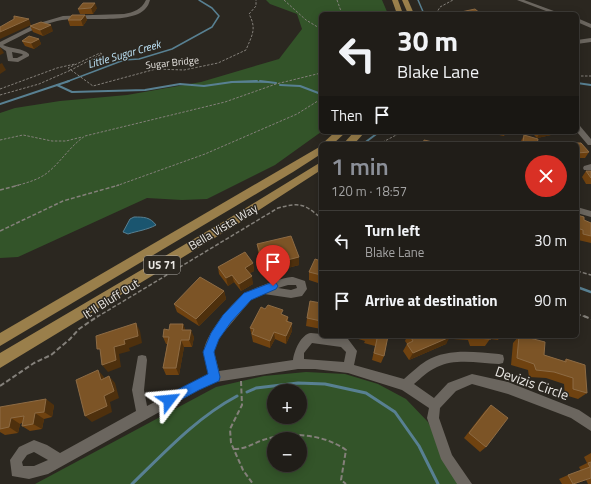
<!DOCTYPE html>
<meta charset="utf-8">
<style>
body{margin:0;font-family:"Titillium Web",sans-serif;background:#2d2a25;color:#f1f3f6;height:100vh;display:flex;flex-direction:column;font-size:15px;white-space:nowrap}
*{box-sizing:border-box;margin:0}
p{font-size:13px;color:#a2a2a2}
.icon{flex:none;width:22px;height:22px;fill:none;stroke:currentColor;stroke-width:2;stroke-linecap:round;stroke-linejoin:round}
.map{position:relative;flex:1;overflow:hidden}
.panel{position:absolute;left:319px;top:142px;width:260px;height:196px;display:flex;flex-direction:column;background:#201d18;border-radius:6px;box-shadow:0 2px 10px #0003,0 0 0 1px #3d3b37}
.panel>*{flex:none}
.top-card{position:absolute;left:319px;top:12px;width:260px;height:122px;border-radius:6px;box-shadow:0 2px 10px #0003,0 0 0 1px #3d3b37;background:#201d18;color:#f1f3f6;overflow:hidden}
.controls{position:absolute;left:267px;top:384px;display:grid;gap:8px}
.controls a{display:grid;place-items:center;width:40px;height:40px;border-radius:50%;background:#201d18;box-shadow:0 2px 10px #0003,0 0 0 1px #3d3b37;font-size:20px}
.pin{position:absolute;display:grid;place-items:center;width:34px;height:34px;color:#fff;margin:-41px -17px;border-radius:50% 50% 50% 0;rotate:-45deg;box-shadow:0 0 4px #0007}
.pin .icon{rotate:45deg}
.me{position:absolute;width:44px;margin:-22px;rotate:61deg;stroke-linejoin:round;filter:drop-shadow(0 0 3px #0008)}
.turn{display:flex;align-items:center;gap:14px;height:84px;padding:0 12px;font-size:18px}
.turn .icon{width:52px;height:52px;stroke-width:2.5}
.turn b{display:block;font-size:28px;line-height:34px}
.then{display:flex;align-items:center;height:38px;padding:0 12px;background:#0003;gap:8px;font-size:15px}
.round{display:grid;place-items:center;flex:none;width:42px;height:42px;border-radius:21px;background:#2d2a25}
.summary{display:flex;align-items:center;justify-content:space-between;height:68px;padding:0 12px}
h1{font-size:24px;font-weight:600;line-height:30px;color:#8c9099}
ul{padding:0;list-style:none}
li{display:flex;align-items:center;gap:12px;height:60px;padding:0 12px;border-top:1px solid #3d3b37}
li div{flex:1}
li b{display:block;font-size:15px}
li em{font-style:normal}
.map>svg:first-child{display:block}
</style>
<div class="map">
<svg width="591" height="484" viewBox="0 0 591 484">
<rect width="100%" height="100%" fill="#2b2720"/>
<g fill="#335429" fill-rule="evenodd">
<polygon points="266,0 382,0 388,14 321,14 321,132 275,165 207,199 182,200 147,198 18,257 0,258 0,113 15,108 60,101 127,95 201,82 279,59 302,29 297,14 270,4"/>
<path d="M306,372L345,374L378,384L406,399L428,422L458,484H35L216,387L264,376ZM274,391H300V417H274ZM274,439H300V465H274Z"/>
</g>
<path fill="#1a556f" stroke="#588092" d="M134,217C144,217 150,217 156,225C147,230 137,231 128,234L123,232L130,219Z"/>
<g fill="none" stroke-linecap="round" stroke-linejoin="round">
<g stroke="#588092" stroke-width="1.5">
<polyline points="418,0 424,14"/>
<polyline points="66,82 124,60 139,59 172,49 212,27 219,16 212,8 199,0"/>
<polyline points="231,82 268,82"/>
</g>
<g stroke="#588092" stroke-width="2">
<polyline points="260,81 276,83"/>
<polyline points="577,83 591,85"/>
<polyline points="57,85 72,92 145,90 180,84 204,86 232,82 257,81"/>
<polyline points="280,85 300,86 321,94"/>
<polyline points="0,104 69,81"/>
<polyline points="363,144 379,132"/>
</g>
<polyline stroke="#588092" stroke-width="2.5" points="577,287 591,292"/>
<g stroke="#588092" stroke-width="3">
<polyline points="247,392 256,388 298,383 325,384 366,393 395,412 419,446 438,484"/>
<path d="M132,484C165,452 196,418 237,396"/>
</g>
<g stroke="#84807a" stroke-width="1" stroke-dasharray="2.5 1.5" stroke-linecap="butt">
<polyline points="284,0 306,20 321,29"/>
<polyline points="337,0 342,14"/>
<polyline points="436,14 440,7 453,0"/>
<polygon points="100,53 102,54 71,70 68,68"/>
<path d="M71,70L93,86L156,69L184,70L218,63L246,50C252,35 257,29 249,14L256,6V0"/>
<polyline points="577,76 591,76"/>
<polyline points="0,89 57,68 75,64"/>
<polyline points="0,95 39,84 71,70"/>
<polyline points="0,140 23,135 52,141 66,141 82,137"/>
<polyline points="379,144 402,132"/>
<path d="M15,186C26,183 38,180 47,173C61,162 70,146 85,136L225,102L276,84L321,73"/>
<polyline points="116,186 205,154 297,114 321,99"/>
</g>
<g stroke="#84807a" stroke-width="1.5" stroke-dasharray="4 2" stroke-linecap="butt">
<polyline points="0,190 19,185"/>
<polyline points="0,231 63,201 119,185"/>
<polyline points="577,271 591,275"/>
<polyline points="577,314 586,317"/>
<path d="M97,317L278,208C301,202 304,204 321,218"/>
</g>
<g stroke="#84807a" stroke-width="2" stroke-dasharray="5 2.5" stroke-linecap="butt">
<polyline points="584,316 591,319"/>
<polyline points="241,381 242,405 230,429 231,443 243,470 253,484"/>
<polyline points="0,386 34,363 51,355 70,339 79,329 98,316"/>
<path d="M234,449C246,449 252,444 263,440C289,431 324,434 346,450L341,480L346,484"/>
</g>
<g fill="#6b665f" fill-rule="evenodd">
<path d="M146,0H150C149,3 148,6 146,8C132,26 78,15 57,21C38,26 21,36 3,45C11,49 23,48 29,54V56L18,62L8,61L6,51L0,47V42L36,24L63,16L124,14C134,12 141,10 146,0ZM12,52L22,54L23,55L17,58H13Z"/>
<polygon points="517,0 524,0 562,14 554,14"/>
<polygon points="577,18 591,24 591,28 577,22"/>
<polygon points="591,38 591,42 577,44 577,40"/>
<polygon points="577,126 580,126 591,139 591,145 588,145 577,132"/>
<polygon points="591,164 591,170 584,170 583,168 584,166"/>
<polygon points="577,207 591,211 591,217 577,213"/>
<path d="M293,277L305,281L307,289L302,296L291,298L264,294L251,300L219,338L214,352L219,371L293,360C294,351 301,334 311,333C314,333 318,334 321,334V336H335L348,339L357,351L354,365L404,379C411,373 418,366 426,361C448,348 474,352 499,354L503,355L504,359L503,363L499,364C479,363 455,358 437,367C428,371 421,378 414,384L434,398L448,383L472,374L508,382L579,410L591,418V431L571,418L508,394L472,384L456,391L440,408L439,418L452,455L472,484H457L441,459L427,418L429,408L402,390L348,373L315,369H298L216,382L199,390L48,474L29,479L12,476L10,460L19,447L34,440L47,445L60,453L136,411L132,390L138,356L142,355L146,356L147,360L144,390L147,406L209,374C207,367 204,360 204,353C203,337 231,304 243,295C250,289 283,277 293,277ZM288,285H296L297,288L291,290L278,288ZM312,343L341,347L346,352L344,362L304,359V353ZM34,452L48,460L34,466H23L22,462L27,455Z"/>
</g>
<g fill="#9a7f4b" fill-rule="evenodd">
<polygon points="392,0 398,0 403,14 397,14"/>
<polygon points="402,0 408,0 414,14 408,14"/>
<polygon points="335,132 346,132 333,144 322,144"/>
<polygon points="354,132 365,132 354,144 343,144"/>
<polygon points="321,146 321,154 293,172 0,346 0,333"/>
<polygon points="321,162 321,170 236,225 0,368 0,353 228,219"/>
</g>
</g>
<g fill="#6f4210">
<polygon points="97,8 93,14 80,14 78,9"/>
<polygon points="85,15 87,20 83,26 70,26 68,20"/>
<polygon points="30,26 53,31 43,36 33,32"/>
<polygon points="39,39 41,44 34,49 25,46 22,41"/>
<polygon points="489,132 506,132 504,136 489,133"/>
<polygon points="531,132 553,132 551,135 537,138"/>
<polygon points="524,135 537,144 521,144 521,141"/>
<polygon points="566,142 573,142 575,143 581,143 589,152 585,158 577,158 577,144 565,144"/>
<polygon points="586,171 591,171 591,184 586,184 582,177"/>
<polygon points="577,215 584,220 591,223 591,243 578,240 578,236 577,235"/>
<polygon points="257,244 299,257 299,265 265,274 258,252"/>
<polygon points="321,261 321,284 309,280 309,272"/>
<polygon points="253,263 254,271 250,273 253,284 241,291 234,282 228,286 219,274 218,267"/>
<polygon points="224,291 226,299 199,326 177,312 174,304"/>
<polygon points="321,303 321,329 306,326 307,318"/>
<polygon points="283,315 288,317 288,322 292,323 292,331 286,344 275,339 270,348 253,342 250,328"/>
<polygon points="183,324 185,330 194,337 192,347 184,347 179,375 166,375 163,368 167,344 166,344 163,337 169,330"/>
<polygon points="352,336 388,336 384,356 381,363 372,360 375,346 364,343 365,341 352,337"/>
<polygon points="407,336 449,336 446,344 409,360 403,351 407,344 405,341"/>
<polygon points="452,336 500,336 498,340 490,339 485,346 470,346 468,340 453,339"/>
<polygon points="519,336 522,336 544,355 564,361 566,359 587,393 578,399 565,395 564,384 546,378 529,377 528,370 511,365 513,343"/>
<polygon points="54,405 52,417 44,419 42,429 30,431 22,426 22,423 20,424 18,433 5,435 0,432 0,407"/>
<polygon points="491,405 486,447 480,452 464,438 485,411"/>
<polygon points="591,453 591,484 588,484 586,480 575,484 562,484 559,479 568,475 581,471 579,467 587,463 584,457"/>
</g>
<g fill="#4e300d">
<polygon points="95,3 97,8 93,14 91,8"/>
<polygon points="85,15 87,20 83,26 81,20"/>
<polygon points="29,19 31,25 0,39 0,32"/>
<polygon points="51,25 53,31 43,36 40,30"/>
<polygon points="39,39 41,44 34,49 31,43"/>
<polygon points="0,48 1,48 4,53 0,55"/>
<polygon points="2,63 6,70 0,74 0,64"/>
<polygon points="540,132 553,132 551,135 537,138"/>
<polygon points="299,257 299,265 265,274 264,266"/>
<polygon points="253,263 254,271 246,275 245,268"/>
<polygon points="232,275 234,282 228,286 226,278"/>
<polygon points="252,276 253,284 241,291 239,284"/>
<polygon points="224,291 226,299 199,326 196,319"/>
<polygon points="136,323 140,331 142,343 129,348 130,351 119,354 121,367 108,372 102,365 114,347 124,340"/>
<polygon points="292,323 292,331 286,344 286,336"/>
<polygon points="183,324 186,331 182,330"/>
<polygon points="191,330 194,337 192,347 189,340"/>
<polygon points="274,332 275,339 270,348 270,341"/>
<polygon points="450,337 446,344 409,360 413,353"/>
<polygon points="181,340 184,347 179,375 176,368"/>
<polygon points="98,370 104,377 107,387 101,380"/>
<polygon points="109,376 115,383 119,398 110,402 112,412 92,422 85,416 104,396"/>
<polygon points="46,399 54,405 52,417 44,412"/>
<polygon points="35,413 44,419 42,429 33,424"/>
<polygon points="11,418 20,424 18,433 9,427"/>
<polygon points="591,478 586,480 575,484 572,484"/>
</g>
<g fill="#7c5426" stroke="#8d6b44">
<polygon points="83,3 95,3 91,8 78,9"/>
<polygon points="475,9 481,14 460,14 461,12"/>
<polygon points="72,15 85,15 81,20 68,20"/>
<polygon points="14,16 29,19 0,32 0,27 14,19"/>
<polygon points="41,22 51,25 40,30 30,26"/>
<polygon points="29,36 39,39 31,43 22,41"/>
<polygon points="524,135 538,139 537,144 530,144 523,142"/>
<polygon points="424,140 437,143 437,144 423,144"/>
<polygon points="566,142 573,142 575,143 581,143 589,152 577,153 577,144 567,144"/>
<polygon points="586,171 591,171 591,178"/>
<polygon points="577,215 584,217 584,220 591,223 591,236 583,234 583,230 577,228"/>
<polygon points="291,236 299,257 264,266 257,244"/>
<polygon points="245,252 253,263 245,268 252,276 239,284 232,275 226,278 218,267"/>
<polygon points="315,259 321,261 321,275 309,272"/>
<polygon points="200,277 224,291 196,319 174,304"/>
<polygon points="310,301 321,303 321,321 307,318"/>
<polygon points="268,305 283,310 281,314 288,317 286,321 292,323 286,336 274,332 270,341 252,334 254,329 250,328 261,307 265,309"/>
<polygon points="136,323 138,336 124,340 125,344 114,347 116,360 102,365 100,349 97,349 96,336"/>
<polygon points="170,324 183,324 182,330 191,330 189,340 181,340 176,368 163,368 169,337 163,337 164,329 169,330"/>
<polygon points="367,336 388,336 384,356 374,353 377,339"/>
<polygon points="410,336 449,336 450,337 413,353 407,344 413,341"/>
<polygon points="474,336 490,336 491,339 475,338"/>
<polygon points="519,336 522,336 545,342 544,355 566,362 566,359 585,365 587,393 573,389 573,378 554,372 536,370 534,364 517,358"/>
<polygon points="98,370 101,380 109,376 114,391 104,396 107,406 85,416 76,380"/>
<polygon points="46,399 44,412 35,413 33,424 22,426 24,416 11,418 9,427 0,429 0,407"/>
<polygon points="491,405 508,418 486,447 469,433"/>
<polygon points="591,462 591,478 573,484 568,475 590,467 588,463"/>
</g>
<polygon fill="#1a73e8" stroke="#114b97" points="273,282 276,283 278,286 276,289 251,300 231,322 219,339 214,352 220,377 219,381 199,390 173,404 169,406 165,404 163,400 165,396 208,374 203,352 211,333 223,315 244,293"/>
<g text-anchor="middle" stroke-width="3" stroke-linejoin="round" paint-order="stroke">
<g font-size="10" fill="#e9e6e2" stroke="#2b2720">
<text transform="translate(172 62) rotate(-6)" y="4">Sugar Bridge</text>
</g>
<g font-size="11" font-style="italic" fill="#bee4f8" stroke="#2b2720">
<text transform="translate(124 54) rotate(-16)" y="4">Little Sugar Creek</text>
</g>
<rect fill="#2b2720" stroke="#b0ada8" stroke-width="1" x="144" y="256" width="36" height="18" rx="3"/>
<g font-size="11" font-weight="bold" fill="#e9e6e2">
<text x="162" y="269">US 71</text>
</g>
<g font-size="12" fill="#e9e6e2" stroke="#2b2720">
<text transform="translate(223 227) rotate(-31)" y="4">Bella Vista Way</text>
<text transform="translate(111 299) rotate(-32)" y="4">It'll Bluff Out</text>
</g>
<g font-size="14" fill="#e9e6e2" stroke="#2b2720">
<text transform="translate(532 383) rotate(19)" y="5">Devizis Circle</text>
</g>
</g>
</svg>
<div class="controls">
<a>+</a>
<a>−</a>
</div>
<div class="pin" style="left:273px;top:286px;background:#d93025"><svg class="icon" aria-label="arrive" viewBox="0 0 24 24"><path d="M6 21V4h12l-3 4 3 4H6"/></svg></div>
<svg class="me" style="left:169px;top:400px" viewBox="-20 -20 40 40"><path d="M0-17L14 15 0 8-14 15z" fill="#1a73e8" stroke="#fff" stroke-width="4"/></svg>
<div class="top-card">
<div class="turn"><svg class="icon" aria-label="left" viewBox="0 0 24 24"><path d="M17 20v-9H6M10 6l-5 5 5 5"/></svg><div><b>30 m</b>Blake Lane</div></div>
<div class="then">Then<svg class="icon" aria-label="arrive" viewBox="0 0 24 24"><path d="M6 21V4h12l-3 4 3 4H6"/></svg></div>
</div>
<section class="panel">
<div class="summary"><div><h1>1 min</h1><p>120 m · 18:57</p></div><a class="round" style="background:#d93025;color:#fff"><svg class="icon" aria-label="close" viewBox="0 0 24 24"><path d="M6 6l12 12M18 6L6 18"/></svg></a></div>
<ul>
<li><svg class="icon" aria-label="left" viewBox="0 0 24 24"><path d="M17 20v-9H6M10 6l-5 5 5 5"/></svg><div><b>Turn left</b><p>Blake Lane</p></div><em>30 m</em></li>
<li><svg class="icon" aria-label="arrive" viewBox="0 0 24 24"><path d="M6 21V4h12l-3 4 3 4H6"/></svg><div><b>Arrive at destination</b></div><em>90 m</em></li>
</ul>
</section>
</div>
